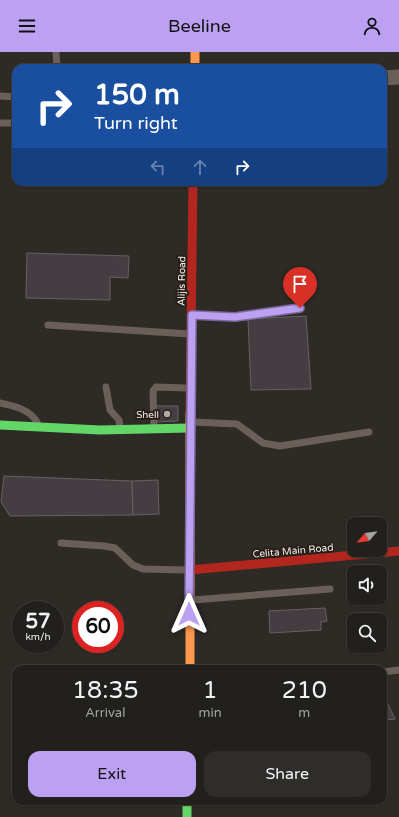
<!DOCTYPE html>
<style>
body{margin:0;font-family:"Varela Round",sans-serif;background:#2e2d29;color:#f1f3f6;height:100vh;display:flex;flex-direction:column;font-size:15px;white-space:nowrap}
*{box-sizing:border-box;margin:0}
p{font-size:13px;color:#a2a3a3}
.icon{flex:none;width:22px;height:22px;fill:none;stroke:currentColor;stroke-width:2;stroke-linecap:round;stroke-linejoin:round}
.map{position:relative;flex:1;overflow:hidden}
.side{position:absolute;left:12px;top:613px;width:375px;height:140px;display:flex;flex-direction:column;background:#22201c;border-radius:12px;box-shadow:0 1px 3px #0004,0 0 0 1px #3f3e3b}
.side>*{flex:none}
.banner{position:absolute;left:12px;top:12px;width:375px;height:122px;border-radius:12px;box-shadow:0 1px 3px #0004,0 0 0 1px #3f3e3b;background:#1a4fa0;color:#fff;overflow:hidden}
.needle{width:26px;rotate:242deg}
.controls{position:absolute;left:347px;top:465px;display:grid;gap:8px}
.controls a{display:grid;place-items:center;width:40px;height:40px;border-radius:8px;background:#22201c;box-shadow:0 1px 3px #0004,0 0 0 1px #3f3e3b;font-size:20px}
.speed{position:absolute;left:12px;top:549px;display:flex;gap:8px;font-size:20px;font-weight:700;text-align:center}
.speed>*{display:grid;place-content:center;width:52px;height:52px;border-radius:50%;background:#22201c;box-shadow:0 1px 3px #0004,0 0 0 1px #3f3e3b;line-height:1}
.speed small{font-size:10px;font-weight:400}
.speed .limit{border:6px solid #d22;background:#fff;color:#111}
.pin{position:absolute;display:grid;place-items:center;width:34px;height:34px;color:#fff;margin:-41px -17px;border-radius:50% 50% 50% 0;rotate:-45deg;box-shadow:0 0 4px #0007}
.pin .icon{rotate:45deg}
.me{position:absolute;width:44px;margin:-22px;rotate:0deg;stroke-linejoin:round;filter:drop-shadow(0 0 3px #0008)}
.turn{display:flex;align-items:center;gap:14px;height:84px;padding:0 16px;font-size:18px}
.turn .icon{width:52px;height:52px;stroke-width:2.5}
.turn b{display:block;font-size:28px;line-height:34px}
.lanes{display:flex;align-items:center;height:38px;padding:0 16px;background:#0003;justify-content:center;gap:20px;direction:ltr}
.lanes .off{opacity:.35}
.eta{display:flex;justify-content:space-evenly;align-items:center;height:68px;text-align:center}
.eta b{font-size:24px;font-weight:600;line-height:28px}
.button{display:flex;gap:8px;margin-top:auto;padding:8px 16px}
.button a{flex:1;height:46px;border-radius:12px;background:#bca0f2;color:#111;font-size:16px;font-weight:600;line-height:46px;text-align:center}
.button a+a{background:#2e2d29;color:#f1f3f6}
header{display:flex;justify-content:space-between;align-items:center;height:52px;padding:0 16px;background:#bca0f2;color:#111;font-size:18px;font-weight:600}
.map>svg:first-child{display:block}
</style>
<header><svg class="icon" aria-label="menu" viewBox="0 0 24 24"><path d="M4 6h16M4 12h16M4 18h16"/></svg>Beeline<svg class="icon" aria-label="person" viewBox="0 0 24 24"><circle cx="12" cy="8" r="4"/><path d="M4 21q1-7 8-7t8 7"/></svg></header>
<div class="map">
<svg width="399" height="765" viewBox="0 0 399 765">
<rect width="100%" height="100%" fill="#2e2a26"/>
<g fill="#453d42" stroke="#666262">
<polygon points="27,201 129,204 128,226 110,225 110,248 26,246"/>
<polygon points="306,264 311,337 251,338 248,267"/>
<polygon points="156,354 178,354 178,369 156,370"/>
<polygon points="4,424 132,429 133,463 10,464 1,450"/>
<polygon points="158,428 159,462 133,463 132,429"/>
<polygon points="325,556 327,569 321,570 321,578 270,581 269,559"/>
<polygon points="383,642 395,667 383,668"/>
</g>
<g fill="none" stroke-linecap="round" stroke-linejoin="round">
<g stroke="#6b6059" stroke-width="7">
<polyline points="56,0 57,16"/>
<polyline points="0,44 16,45"/>
<polyline points="0,71 16,71"/>
<polyline points="194,263 235,265 300,256"/>
<polyline points="48,273 189,282"/>
<polyline points="106,335 110,358 119,368 120,376"/>
<path d="M0,351C14,354 29,357 37,370"/>
<polyline points="192,370 237,372 263,391 280,394 369,380"/>
<polyline points="154,376 153,339 156,335 187,336"/>
<polyline points="61,491 104,494 115,496 133,513 143,517 187,518"/>
<polyline points="193,548 330,537"/>
<polyline points="383,620 399,618"/>
</g>
<polyline stroke="#6b6059" stroke-width="15" points="383,26 399,25"/>
<g stroke="#63d668" stroke-width="9">
<polyline points="0,373 100,378 190,376"/>
<polyline points="187,749 187,765"/>
</g>
<g stroke="#ff974d" stroke-width="9">
<polyline points="195,0 195,16"/>
<polyline points="190,617 190,361"/>
</g>
<g stroke="#b3261e" stroke-width="9">
<polyline points="190,361 193,130"/>
<polyline points="189,518 399,499"/>
</g>
</g>
<g fill="none" stroke-linecap="round" stroke-linejoin="round">
<g stroke="#7a689d" stroke-width="10">
<polyline id="route" points="189,562 192,263 235,265 300,256"/>
</g>
<use href="#route" stroke="#bca0f2" stroke-width="7"/>
</g>
<circle fill="#afa9a5" stroke="#281f19" stroke-width="1.5" cx="167" cy="362" r="4"/>
<g text-anchor="middle" stroke-width="4" stroke-linejoin="round" paint-order="stroke">
<g font-size="10" fill="#f5eeea" stroke="#281f19">
<text transform="translate(181 229) rotate(-89)" y="4">Alijis Road</text>
<text transform="translate(293 498) rotate(-5)" y="4">Celita Main Road</text>
</g>
<g font-size="10" fill="#f5eeea" stroke="#281f19" text-anchor="end">
<text x="159" y="366">Shell</text>
</g>
</g>
</svg>
<div class="controls">
<a><svg class="needle" viewBox="-14 -14 28 28"><path d="M0-13l5 13h-10z" fill="#e53935"/><path d="M0 13l5-13h-10z" fill="#a2a3a3"/></svg></a>
<a><svg class="icon" aria-label="sound" viewBox="0 0 24 24"><path d="M4 9h4l5-4v14l-5-4H4zM17 9q2 3 0 6"/></svg></a>
<a><svg class="icon" aria-label="search" viewBox="0 0 24 24"><circle cx="10" cy="10" r="6"/><path d="M15 15l6 6"/></svg></a>
</div>
<div class="speed"><div>57<small>km/h</small></div><div class="limit">60</div></div>
<div class="pin" style="left:300px;top:256px;background:#d93025"><svg class="icon" aria-label="arrive" viewBox="0 0 24 24"><path d="M6 21V4h12l-3 4 3 4H6"/></svg></div>
<svg class="me" style="left:189px;top:562px" viewBox="-20 -20 40 40"><path d="M0-17L14 15 0 8-14 15z" fill="#bca0f2" stroke="#fff" stroke-width="4"/></svg>
<div class="banner">
<div class="turn"><svg class="icon" aria-label="right" viewBox="0 0 24 24"><path d="M7 20v-9h11M14 6l5 5-5 5"/></svg><div><b>150 m</b>Turn right</div></div>
<div class="lanes"><svg class="icon off" aria-label="left" viewBox="0 0 24 24"><path d="M17 20v-9H6M10 6l-5 5 5 5"/></svg><svg class="icon off" aria-label="ahead" viewBox="0 0 24 24"><path d="M12 20V5M6 11l6-6 6 6"/></svg><svg class="icon" aria-label="right" viewBox="0 0 24 24"><path d="M7 20v-9h11M14 6l5 5-5 5"/></svg></div>
</div>
<section class="side">
<div class="eta">
<div><b>18:35</b><p>Arrival</p></div>
<div><b>1</b><p>min</p></div>
<div><b>210</b><p>m</p></div>
</div>
<div class="button"><a>Exit</a><a>Share</a></div>
</section>
</div>
